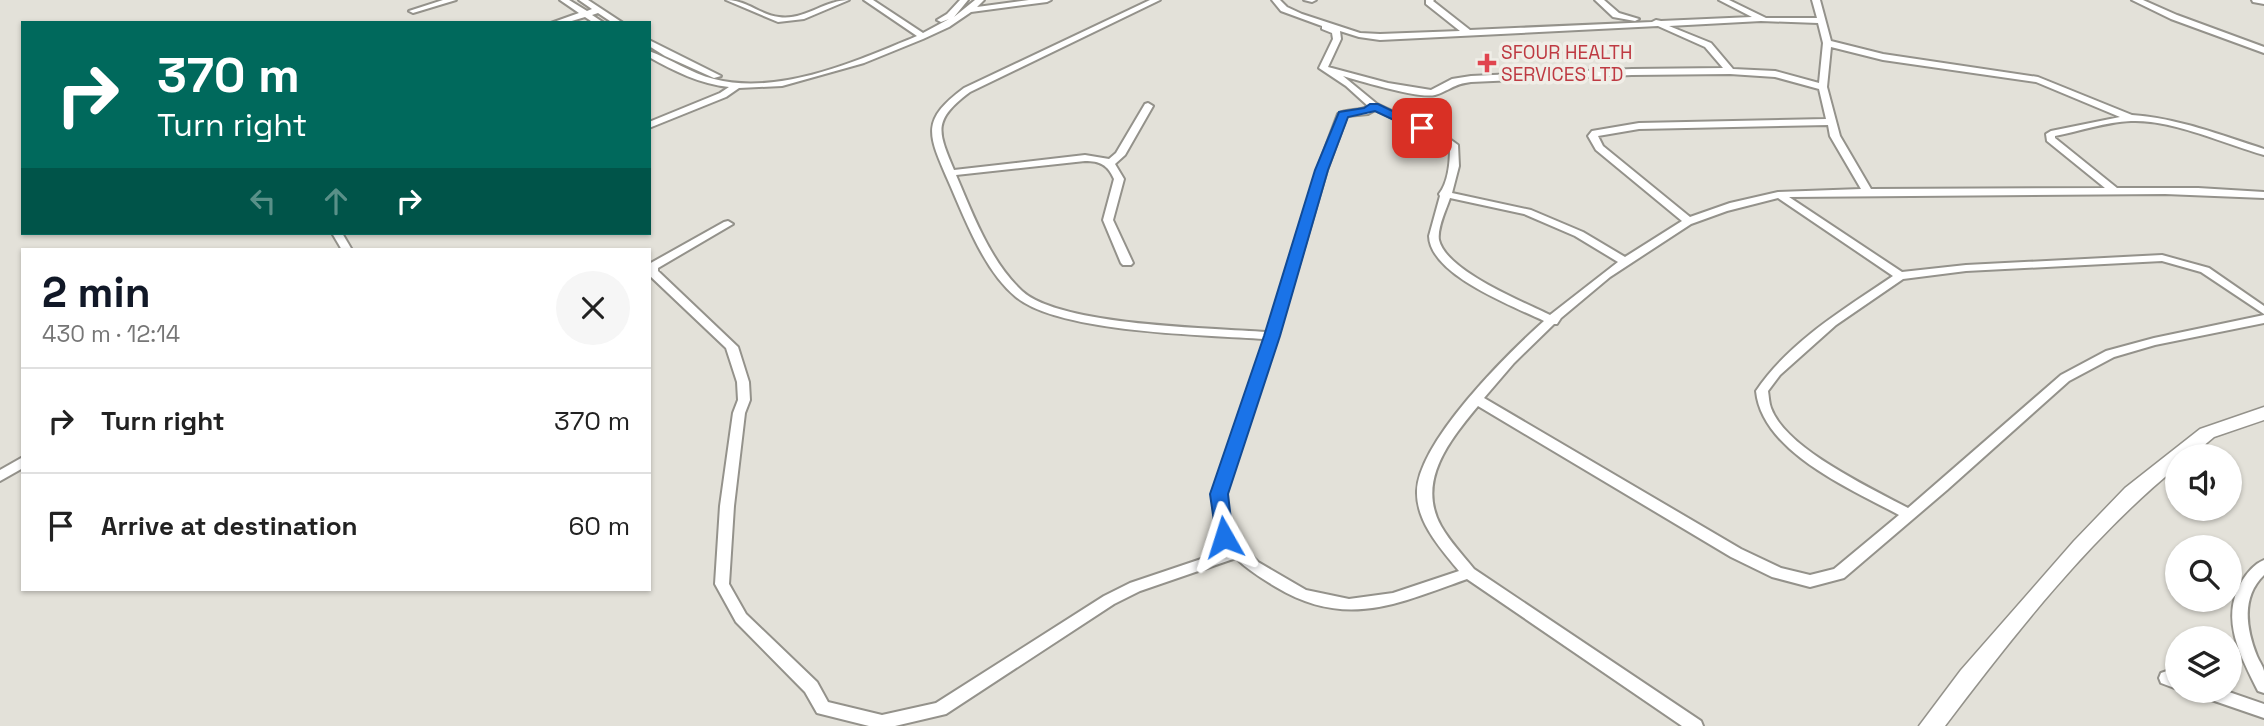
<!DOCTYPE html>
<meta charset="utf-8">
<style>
body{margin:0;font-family:"Space Grotesk",sans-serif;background:#f6f6f6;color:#222;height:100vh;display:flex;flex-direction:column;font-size:26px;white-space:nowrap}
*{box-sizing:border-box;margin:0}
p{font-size:23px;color:#767676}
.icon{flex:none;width:38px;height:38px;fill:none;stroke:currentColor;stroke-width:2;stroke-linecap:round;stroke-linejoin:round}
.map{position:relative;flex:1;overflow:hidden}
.side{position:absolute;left:21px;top:248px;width:630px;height:343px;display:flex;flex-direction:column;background:#fff;border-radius:0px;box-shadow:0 2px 5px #0004}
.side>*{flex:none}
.guide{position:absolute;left:21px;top:21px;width:630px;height:214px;border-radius:0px;box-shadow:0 2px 5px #0004;background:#00695c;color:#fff;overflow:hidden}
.fabs{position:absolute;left:2165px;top:444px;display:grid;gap:14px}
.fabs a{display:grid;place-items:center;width:77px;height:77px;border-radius:50%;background:#fff;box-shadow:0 2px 5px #0004;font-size:35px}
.pin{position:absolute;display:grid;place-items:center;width:60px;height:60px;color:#fff;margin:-30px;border-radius:14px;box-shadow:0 4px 10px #0006}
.me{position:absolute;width:77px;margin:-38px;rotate:354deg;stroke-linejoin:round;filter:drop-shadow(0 0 5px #0008)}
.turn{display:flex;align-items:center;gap:24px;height:147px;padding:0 21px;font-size:32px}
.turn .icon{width:91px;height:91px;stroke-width:2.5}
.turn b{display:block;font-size:49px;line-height:60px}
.lanes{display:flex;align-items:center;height:66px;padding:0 21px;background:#0003;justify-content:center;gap:35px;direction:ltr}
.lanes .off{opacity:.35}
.round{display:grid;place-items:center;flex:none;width:74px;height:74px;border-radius:37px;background:#f6f6f6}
.headline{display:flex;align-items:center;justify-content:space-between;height:119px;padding:0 21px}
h1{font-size:42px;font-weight:700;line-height:52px;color:#111827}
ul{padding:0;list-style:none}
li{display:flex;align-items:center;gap:21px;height:105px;padding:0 21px;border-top:2px solid #e0e0e0}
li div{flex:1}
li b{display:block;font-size:26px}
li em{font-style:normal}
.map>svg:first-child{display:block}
</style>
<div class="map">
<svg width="2264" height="726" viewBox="0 0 2264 726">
<rect width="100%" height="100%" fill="#e3e1d9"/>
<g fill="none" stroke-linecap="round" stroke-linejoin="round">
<g stroke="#94928b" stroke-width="4">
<g id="minor">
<polygon points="443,0 456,0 413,13 409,11"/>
<polygon points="560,0 569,0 587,11 592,9 579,0 588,0 623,23 613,23 598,13 592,15 604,23 594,23 585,17 565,23 551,23 579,13"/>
<path d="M726,0C747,0 760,15 779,17C803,21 825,0 849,0L804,19L778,22Z"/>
<path d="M864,0H873L923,33L949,19L941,22L937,20L947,14L960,0H968L954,17L975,0H984L977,7L1029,0H1051L1047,2L971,12L949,27L923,39L864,63L782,86L739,88L726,97L649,128V122L720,93L729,87C700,84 674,71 649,57V51C671,59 690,73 714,79C779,96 857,61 917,36Z"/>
<path d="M1150,0H1160L970,92C933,120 937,130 954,170L1085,155L1109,159L1116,153L1145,104L1148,103L1153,106L1125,155L1115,164L1124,179L1113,220L1133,263L1131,265H1123L1121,263L1103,220L1114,179C1108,165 1100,161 1085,161L956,175C973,215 990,261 1022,291C1060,326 1212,328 1267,332L1317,170L1338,114C1347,108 1360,112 1368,106L1346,86L1319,68L1333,39L1332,33L1322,29V26L1281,11L1272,0H1280L1287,7L1302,14L1360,33L1380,34L1460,31L1426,4V0H1434L1433,1L1470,30L1652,22L1656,20L1661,21L1752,17L1719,0H1729L1766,18H1817L1812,0H1820L1831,41L1883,54L2038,77L2132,115C2177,118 2221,135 2264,149V155C2225,144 2171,119 2131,121C2106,122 2080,131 2055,136V138L2117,188H2198L2264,192V198L2165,194L1789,197L1902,272L1966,265L2162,255L2209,268L2264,306V314L2201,272L2162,261L1966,271L1903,279L1836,325L1780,375L1768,391C1769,397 1769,403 1771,408C1786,449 1871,488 1908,508L2061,375L2106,351L2154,338L2264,315V323L2155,345L2114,357L2069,381L1947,490L1844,578L1810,587L1772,577L1731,557L1478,406C1450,440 1416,481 1441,526C1450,542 1463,555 1474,569L1701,721L1703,726H1682L1467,579C1397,604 1346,629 1276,587C1261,578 1248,570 1236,558L1140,591L1114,604L946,714L895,726H869L817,713L805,692L736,622L715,584L720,506L733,413L738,400L737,382L726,348L649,275V264L724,222L728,221L733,224L658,268V271L738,347L749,382L750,400L745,413L734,506L729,584L746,614L817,682L828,702L882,715L936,703L1104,596L1130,583L1228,550L1217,537L1212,494L1265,339C1207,335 1059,333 1016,297C983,270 964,216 947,178C928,134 921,120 964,88ZM1761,21L1818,23L1823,43L1819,83L1775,71L1733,69L1711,43L1669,26ZM1658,26L1705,47L1723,68L1632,69L1471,76L1452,79L1431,90L1388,83L1328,67L1341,39L1340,31L1359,37L1380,40ZM1831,47L1883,60L2036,82L2120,117L2051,131L2046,134L2047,141L2105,188L1871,189L1840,136L1827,87ZM1730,74L1775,77L1819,89L1826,119L1639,123L1592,131L1588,136L1596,150L1682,221L1625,257L1583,232L1531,210L1452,193L1459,166L1458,145L1447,137L1377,104L1343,76C1360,81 1419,99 1435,95C1449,91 1453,84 1471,82L1632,75ZM1375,110L1441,141L1450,148C1450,163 1448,183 1439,194L1440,196L1429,236C1430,275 1513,306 1544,321C1507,354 1419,441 1417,491C1416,522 1441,549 1459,571L1393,593L1349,599L1306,590L1258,562L1231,535L1226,494L1278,336L1327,170L1347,116L1368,114ZM1828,125L1830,136L1861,189L1778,192L1730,203L1690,217L1603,146L1598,136L1639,129ZM1450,198L1524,214L1575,236L1618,262L1550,315C1524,302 1446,271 1439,240C1437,228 1446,210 1450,198ZM1778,198L1893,276C1844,309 1789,342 1756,391C1762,452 1851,489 1899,515L1834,569L1810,575L1781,568L1741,549L1484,398L1514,363L1554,324H1557L1561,318L1610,277L1691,224L1727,211Z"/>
<polygon points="1304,0 1316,0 1312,2"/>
<polygon points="1595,0 1604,0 1619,13 1639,19 1635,21 1613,17"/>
<polygon points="2132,0 2143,0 2177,15 2264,47 2264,53 2171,19"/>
<polygon points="2252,0 2264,0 2264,4 2253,2"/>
<polygon points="649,40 721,76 714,78 665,56 649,46"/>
<polygon points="332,233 342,233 352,250 342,250"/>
<polygon points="23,457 23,468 0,481 0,470"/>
<path d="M2264,560V575C2241,597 2246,628 2257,656C2259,661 2263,666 2264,671C2264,677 2264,686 2264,693L2258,691C2241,657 2220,619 2241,583C2246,574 2254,564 2264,560Z"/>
<polygon points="2167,671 2177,675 2177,689 2161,683 2159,678 2161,673"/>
<polygon points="2198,691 2226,691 2264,704 2264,718 2200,696"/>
</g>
</g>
<g stroke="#94928b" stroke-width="3">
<path id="secondary" d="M2264,407V420L2214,437L2190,457H2177V467C2090,538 2013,636 1945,726H1919L1961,670L2074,541L2125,488L2200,429Z"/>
</g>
<use href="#minor" fill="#fff" fill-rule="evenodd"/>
<use href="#secondary" fill="#fff" fill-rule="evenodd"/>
</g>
<polygon fill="#1a73e8" stroke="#114b97" stroke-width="2" points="1370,104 1378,104 1428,128 1417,131 1375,111 1348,117 1328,170 1280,336 1228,494 1233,537 1230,542 1217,542 1210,494 1264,336 1315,170 1339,112 1364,108"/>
<path fill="#e0444e" stroke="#f0eee7" stroke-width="2.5" d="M1483.5 52.5h7v7h7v7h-7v7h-7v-7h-7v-7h7z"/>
<g text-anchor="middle" stroke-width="7" stroke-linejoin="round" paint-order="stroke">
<g font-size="19" fill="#be3a42" stroke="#f0eee7" text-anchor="start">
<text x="1501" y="59">SFOUR HEALTH<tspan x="1501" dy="22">SERVICES LTD</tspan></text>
</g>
</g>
</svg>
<div class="fabs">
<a><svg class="icon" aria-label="sound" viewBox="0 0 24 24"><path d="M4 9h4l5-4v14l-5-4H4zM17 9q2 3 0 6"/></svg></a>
<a><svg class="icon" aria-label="search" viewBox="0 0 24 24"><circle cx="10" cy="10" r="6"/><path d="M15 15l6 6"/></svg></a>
<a><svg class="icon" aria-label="layers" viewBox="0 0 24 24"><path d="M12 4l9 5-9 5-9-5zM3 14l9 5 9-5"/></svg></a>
</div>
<div class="pin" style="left:1422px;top:128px;background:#d93025"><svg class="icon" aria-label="arrive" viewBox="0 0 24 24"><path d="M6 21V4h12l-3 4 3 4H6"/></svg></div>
<svg class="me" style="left:1224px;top:537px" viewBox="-20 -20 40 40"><path d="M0-17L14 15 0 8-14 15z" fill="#1a73e8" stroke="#fff" stroke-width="4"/></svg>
<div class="guide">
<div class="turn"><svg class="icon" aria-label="right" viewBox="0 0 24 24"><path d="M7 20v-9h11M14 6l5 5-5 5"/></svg><div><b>370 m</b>Turn right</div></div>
<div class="lanes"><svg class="icon off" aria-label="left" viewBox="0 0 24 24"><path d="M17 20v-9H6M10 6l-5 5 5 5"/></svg><svg class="icon off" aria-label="ahead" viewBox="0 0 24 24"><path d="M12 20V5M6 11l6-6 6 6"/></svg><svg class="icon" aria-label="right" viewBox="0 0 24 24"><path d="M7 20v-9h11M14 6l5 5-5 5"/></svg></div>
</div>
<section class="side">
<div class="headline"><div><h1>2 min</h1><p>430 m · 12:14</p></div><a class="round"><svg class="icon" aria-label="close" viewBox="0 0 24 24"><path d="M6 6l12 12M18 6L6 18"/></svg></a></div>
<ul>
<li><svg class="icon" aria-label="right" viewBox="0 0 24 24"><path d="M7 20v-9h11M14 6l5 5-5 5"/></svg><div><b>Turn right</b></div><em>370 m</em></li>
<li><svg class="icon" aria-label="arrive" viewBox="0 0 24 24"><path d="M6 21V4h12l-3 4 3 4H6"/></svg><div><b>Arrive at destination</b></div><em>60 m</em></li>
</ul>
</section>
</div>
